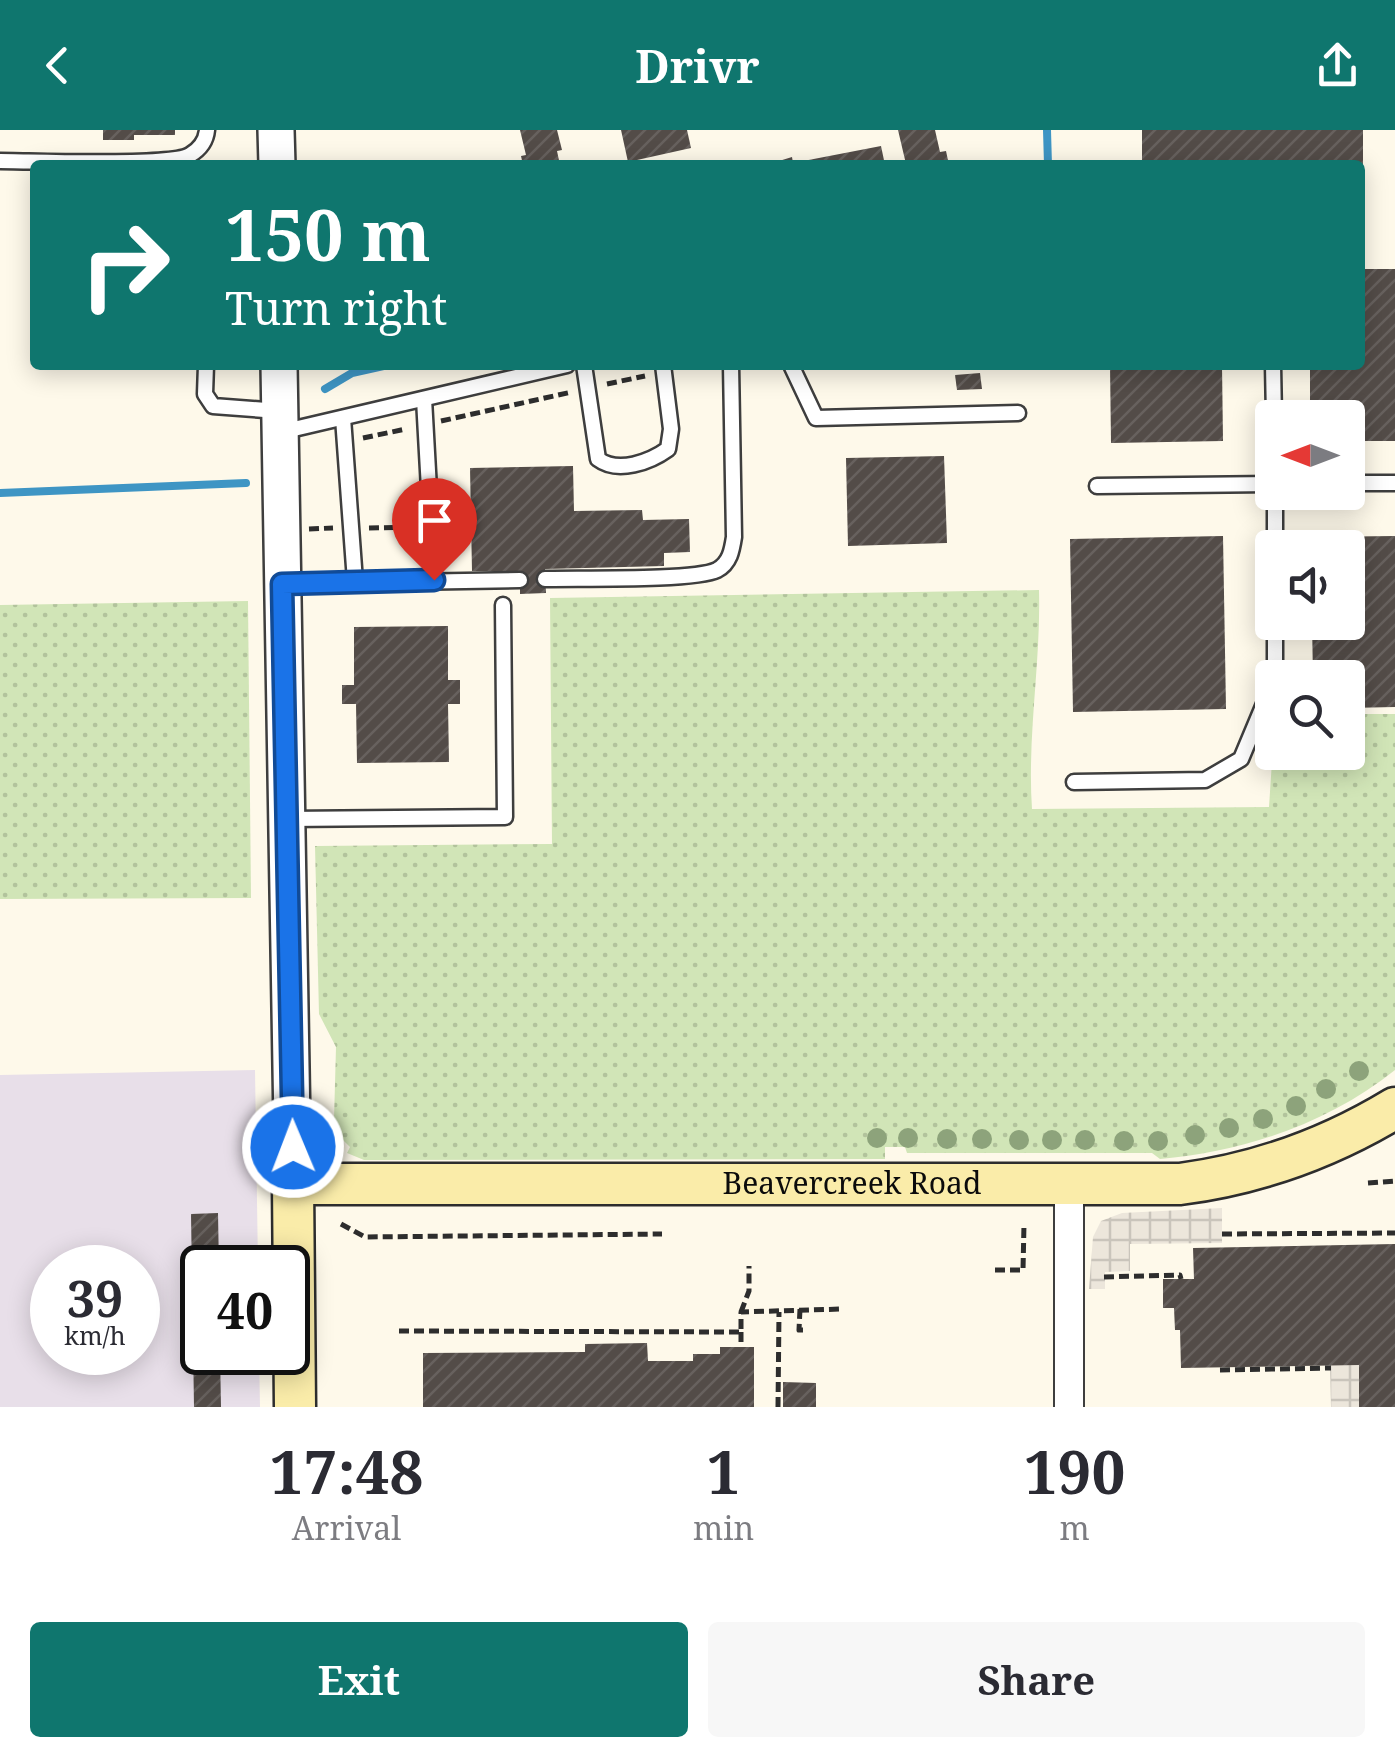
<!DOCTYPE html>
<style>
body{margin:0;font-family:"Noto Serif",serif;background:#f7f7f7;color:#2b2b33;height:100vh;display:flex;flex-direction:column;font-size:38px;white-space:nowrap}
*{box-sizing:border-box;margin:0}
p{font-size:32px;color:#7c7c81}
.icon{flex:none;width:55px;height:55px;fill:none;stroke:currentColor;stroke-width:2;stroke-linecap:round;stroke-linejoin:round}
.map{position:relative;height:1277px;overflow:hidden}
.details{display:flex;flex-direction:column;background:#fff;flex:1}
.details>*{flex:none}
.banner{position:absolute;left:30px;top:30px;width:1335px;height:210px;border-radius:10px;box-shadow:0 5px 25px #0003;background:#0f766e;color:#fff;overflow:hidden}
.needle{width:65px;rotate:270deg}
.tools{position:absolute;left:1255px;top:270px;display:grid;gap:20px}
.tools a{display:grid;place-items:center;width:110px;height:110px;border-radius:10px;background:#fff;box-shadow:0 5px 25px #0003;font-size:50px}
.speed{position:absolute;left:30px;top:1115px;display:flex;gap:20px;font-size:50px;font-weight:700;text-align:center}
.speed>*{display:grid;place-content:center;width:130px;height:130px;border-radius:50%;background:#fff;box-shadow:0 5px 25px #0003;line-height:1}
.speed small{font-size:25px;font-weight:400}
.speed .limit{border:5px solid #111;border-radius:15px;background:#fff;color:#111}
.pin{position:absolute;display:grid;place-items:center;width:85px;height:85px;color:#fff;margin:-102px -42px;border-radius:50% 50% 50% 0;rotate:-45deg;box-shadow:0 0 10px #0007}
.pin .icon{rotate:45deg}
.me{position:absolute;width:110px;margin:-55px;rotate:359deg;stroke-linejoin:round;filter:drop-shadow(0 0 8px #0008)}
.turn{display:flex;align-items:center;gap:35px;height:210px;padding:0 30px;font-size:45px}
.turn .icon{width:130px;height:130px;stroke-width:2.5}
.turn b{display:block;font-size:70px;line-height:85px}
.eta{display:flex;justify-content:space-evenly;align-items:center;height:170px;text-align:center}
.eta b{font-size:60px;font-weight:700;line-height:70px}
.button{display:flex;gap:20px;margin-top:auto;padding:20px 30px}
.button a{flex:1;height:115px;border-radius:10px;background:#0f766e;color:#fff;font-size:40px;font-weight:700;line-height:115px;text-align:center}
.button a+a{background:#f7f7f7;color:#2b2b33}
header{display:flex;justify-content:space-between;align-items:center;height:130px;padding:0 30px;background:#0f766e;color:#fff;font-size:45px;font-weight:700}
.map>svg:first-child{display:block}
</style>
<header><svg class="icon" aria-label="back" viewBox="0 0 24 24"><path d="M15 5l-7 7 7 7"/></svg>Drivr<svg class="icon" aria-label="share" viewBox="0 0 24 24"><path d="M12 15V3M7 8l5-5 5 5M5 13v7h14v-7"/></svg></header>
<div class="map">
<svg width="1395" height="1277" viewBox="0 0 1395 1277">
<defs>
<pattern id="grass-dots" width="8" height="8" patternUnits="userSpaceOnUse" patternTransform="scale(2.5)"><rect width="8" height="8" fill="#d1e5b7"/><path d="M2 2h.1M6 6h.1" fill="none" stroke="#b2c39c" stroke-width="1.8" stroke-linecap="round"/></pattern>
<pattern id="plaza-grid" width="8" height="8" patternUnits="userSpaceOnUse" patternTransform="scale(2.5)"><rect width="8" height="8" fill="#ece6db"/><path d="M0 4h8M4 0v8" fill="none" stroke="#c9c4bb"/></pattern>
<pattern id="building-hatch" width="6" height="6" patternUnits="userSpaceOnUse" patternTransform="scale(2.5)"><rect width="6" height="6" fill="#534c48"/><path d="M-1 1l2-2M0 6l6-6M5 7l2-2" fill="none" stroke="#67615e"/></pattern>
</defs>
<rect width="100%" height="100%" fill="#fef9ea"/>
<path fill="#e8dfe9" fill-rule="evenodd" d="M255,940L258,1137L202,1138V1222L259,1223L260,1277H0V945ZM52,1138H138V1222H52Z"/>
<g fill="url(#grass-dots)">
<path d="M1039,460C1041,533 1027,606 1032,679L1269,677L1272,631H1355L1359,584H1395V940C1329,993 1244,1022 1160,1029L1152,1023H907L905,1017H885V1029L364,1030L347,1023L350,1017L335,1002L334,990L336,917L319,884L315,716L552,714L550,468Z"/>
<polygon points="248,471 251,768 0,769 0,475"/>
</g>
<g fill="url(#plaza-grid)">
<polygon points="1222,1078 1222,1113 1130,1114 1130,1141 1105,1142 1105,1159 1089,1159 1093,1107 1101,1091 1122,1083"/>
<polygon points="1330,1235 1359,1235 1359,1277 1331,1277"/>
</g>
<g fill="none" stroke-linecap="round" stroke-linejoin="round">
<g stroke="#3e95c4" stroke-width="8">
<polyline points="1047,0 1048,35"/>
<polyline points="325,259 352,243 388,235"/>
<polyline points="0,363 246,353"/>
</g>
</g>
<g fill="url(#building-hatch)">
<polygon points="103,0 175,0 175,5 134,5 134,10 103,10"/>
<polygon points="520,0 557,0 562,20 557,21 560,35 523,35 521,26 526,25"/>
<polygon points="621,0 687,0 691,18 628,32"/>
<polygon points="898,0 935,0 940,22 946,21 949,35 906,34"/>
<rect x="1142" y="0" width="221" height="35"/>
<polygon points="881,16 885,35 766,35 792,27 793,33"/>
<polygon points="1360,139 1395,139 1395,311 1348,311 1348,288 1310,288 1310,235 1360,235"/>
<polygon points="1110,235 1222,235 1223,311 1111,313"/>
<polygon points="980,243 982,259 957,260 955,245"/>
<polygon points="944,326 947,413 848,416 846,328"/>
<polygon points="573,336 574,381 642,380 643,390 689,389 690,422 664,423 664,436 545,439 546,463 520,464 520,441 472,441 470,338"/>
<polygon points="1223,406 1226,579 1073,582 1070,409"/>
<polygon points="1395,406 1395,577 1348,578 1348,548 1313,548 1312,492 1348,492 1348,418 1311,418 1311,407"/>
<polygon points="448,496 448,550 460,550 460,574 448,574 449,632 357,633 356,574 342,574 342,555 354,555 354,497"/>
<polygon points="218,1083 219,1138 202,1138 202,1222 220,1222 221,1277 194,1277 191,1084"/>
<polygon points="1395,1114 1395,1277 1359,1277 1359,1235 1181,1238 1180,1200 1175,1200 1174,1178 1163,1178 1163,1149 1194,1149 1193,1118"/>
<polygon points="647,1213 648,1231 693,1231 693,1224 720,1224 720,1217 754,1217 754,1277 423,1277 423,1223 585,1222 585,1214"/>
<polygon points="783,1252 816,1253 816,1277 783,1277"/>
</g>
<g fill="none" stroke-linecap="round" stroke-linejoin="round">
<g stroke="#3e3e3e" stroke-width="19">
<g id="service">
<path d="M0,31C32,31 170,37 190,25C200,19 206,11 207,0"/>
<polyline points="206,235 205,264 213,276 279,281"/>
<path d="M584,235L598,329C618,344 650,332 668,319L671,299L663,235"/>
<polyline points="791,235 816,288 1018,283"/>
<polyline points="1273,235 1274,288"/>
<polyline points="424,269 434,449"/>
<polyline points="343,288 355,451"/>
<polyline points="281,302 567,235"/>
<polyline points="1348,353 1395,353"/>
<polyline points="1097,356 1272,354"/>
<polyline points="1275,418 1275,362"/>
<path d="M545,449C577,448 695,451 717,440C730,433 732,420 734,407L731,235"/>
<polyline points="283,454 520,450"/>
<polyline points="1275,548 1275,492"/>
<polyline points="1074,652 1205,650 1241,629 1272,555"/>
<polyline points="287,689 505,687 503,475"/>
</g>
</g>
<g stroke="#3e3e3e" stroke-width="32">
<polyline id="minor" points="1069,1056 1069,1277"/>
</g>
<g stroke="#3e3e3e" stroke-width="40">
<g id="tertiary">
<polyline points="276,0 277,35"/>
<polyline points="279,235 293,1054"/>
</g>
</g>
<g stroke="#2d2d2d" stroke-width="45">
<g id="secondary">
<path id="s1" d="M295,1277L293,1054H1180C1257,1044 1329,1018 1395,978"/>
</g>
</g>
<g stroke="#2d2d2d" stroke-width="5" stroke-dasharray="10 5" stroke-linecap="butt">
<polyline points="607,254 645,246"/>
<polyline points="441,291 572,262"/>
<polyline points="363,308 406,299"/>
<polyline points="449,397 471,397"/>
<polyline points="369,398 413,397"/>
<polyline points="309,399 333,398"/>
<polyline points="1368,1053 1395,1051"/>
<polyline points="341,1094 365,1107 662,1104"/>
<polyline points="1222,1104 1395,1103"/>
<polyline points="995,1140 1023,1140 1024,1094"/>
<polyline points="1104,1147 1180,1145 1181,1149"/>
<polyline points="800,1179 799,1200 805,1200"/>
<polyline points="741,1182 749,1161 749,1136"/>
<polyline points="399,1201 741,1202 741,1182 842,1179"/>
<polyline points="741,1202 741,1217"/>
<polyline points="1220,1240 1331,1238"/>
<polyline points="778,1277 779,1182"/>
</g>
<use href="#service" stroke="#fff" stroke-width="14"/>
<use href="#minor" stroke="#fff" stroke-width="28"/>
<use href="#tertiary" stroke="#fff" stroke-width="35"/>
<use href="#secondary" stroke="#faeca9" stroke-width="40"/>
</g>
<g fill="#8da37b">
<circle cx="1359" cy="941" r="10"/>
<circle cx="1326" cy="959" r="10"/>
<circle cx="1296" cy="976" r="10"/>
<circle cx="1263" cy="989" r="10"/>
<circle cx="1229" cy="998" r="10"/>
<circle cx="1195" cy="1005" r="10"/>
<circle cx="877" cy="1008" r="10"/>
<circle cx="908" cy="1008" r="10"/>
<circle cx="947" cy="1009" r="10"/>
<circle cx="982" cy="1009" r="10"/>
<circle cx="1019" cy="1010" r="10"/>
<circle cx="1052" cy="1010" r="10"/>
<circle cx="1085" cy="1010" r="10"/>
<circle cx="1124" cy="1011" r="10"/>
<circle cx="1158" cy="1011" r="10"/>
</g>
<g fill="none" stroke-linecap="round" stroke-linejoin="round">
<g stroke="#114b97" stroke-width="25">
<polyline id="route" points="293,1017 282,454 434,450"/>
</g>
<use href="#route" stroke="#1a73e8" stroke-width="18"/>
</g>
<g text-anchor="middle" stroke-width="10" stroke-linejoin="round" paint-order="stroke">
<g font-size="30" fill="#0b0b0b" stroke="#fff">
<text dy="10" stroke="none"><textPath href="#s1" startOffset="782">Beavercreek Road</textPath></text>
</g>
</g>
</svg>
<div class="tools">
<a><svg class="needle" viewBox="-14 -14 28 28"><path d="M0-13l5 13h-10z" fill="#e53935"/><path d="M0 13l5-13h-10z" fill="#7c7c81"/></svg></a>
<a><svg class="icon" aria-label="sound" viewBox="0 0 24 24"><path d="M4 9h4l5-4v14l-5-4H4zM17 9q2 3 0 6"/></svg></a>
<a><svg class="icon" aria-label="search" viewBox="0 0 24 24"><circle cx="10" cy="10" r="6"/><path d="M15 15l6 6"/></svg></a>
</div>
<div class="speed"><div>39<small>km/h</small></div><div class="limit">40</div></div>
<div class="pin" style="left:434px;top:450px;background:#d93025"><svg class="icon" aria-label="arrive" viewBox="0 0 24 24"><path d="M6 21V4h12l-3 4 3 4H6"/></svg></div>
<svg class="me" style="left:293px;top:1017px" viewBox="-20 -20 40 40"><circle r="17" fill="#1a73e8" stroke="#fff" stroke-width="3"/><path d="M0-11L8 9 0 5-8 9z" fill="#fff"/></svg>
<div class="banner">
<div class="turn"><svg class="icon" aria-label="right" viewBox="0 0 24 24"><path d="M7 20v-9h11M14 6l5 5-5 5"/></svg><div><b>150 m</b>Turn right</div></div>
</div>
</div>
<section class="details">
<div class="eta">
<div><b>17:48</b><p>Arrival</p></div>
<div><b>1</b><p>min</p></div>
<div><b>190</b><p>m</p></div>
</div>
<div class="button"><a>Exit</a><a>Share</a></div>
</section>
